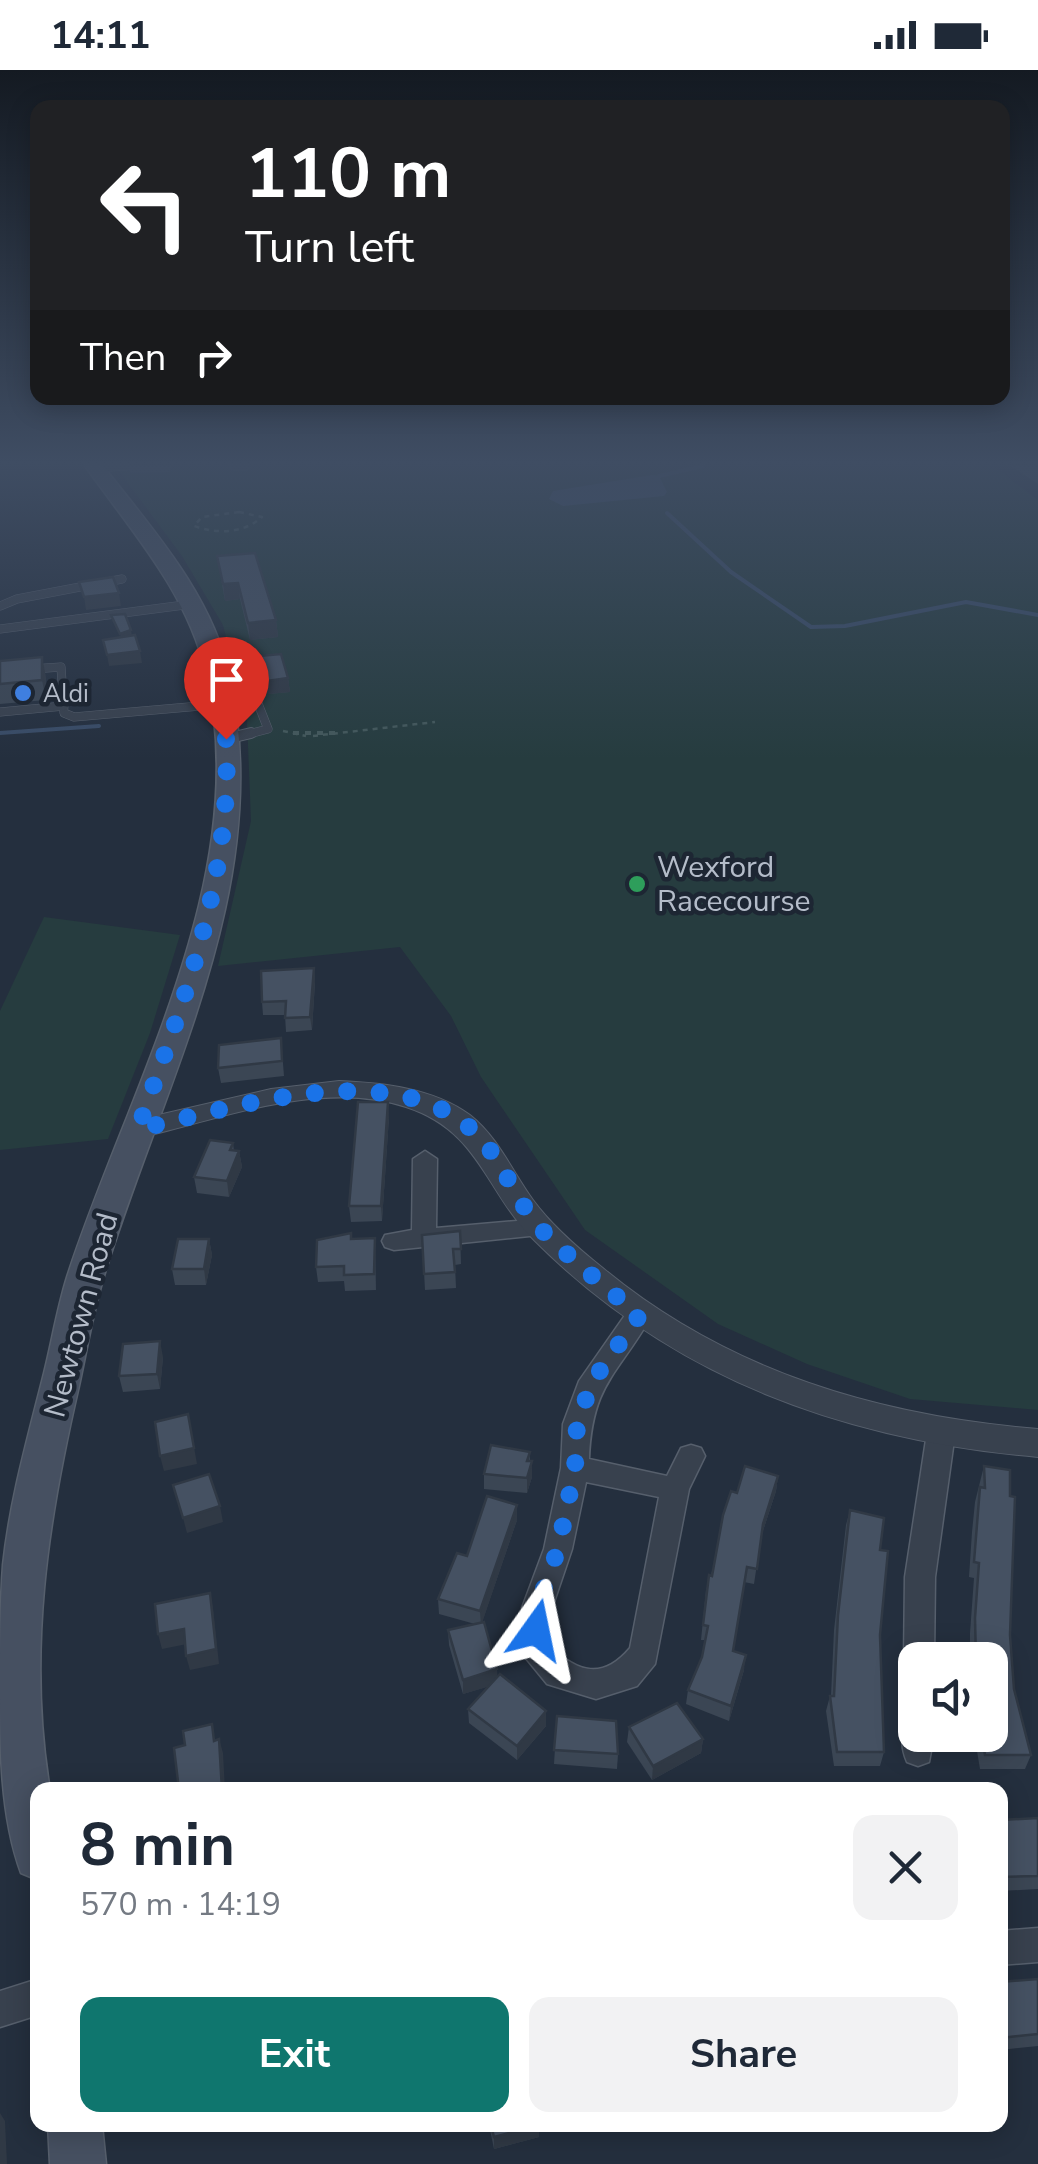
<!DOCTYPE html>
<meta charset="utf-8">
<style>
body{margin:0;font-family:"Nunito Sans",sans-serif;background:#f2f2f3;color:#1f2937;height:100vh;display:flex;flex-direction:column;font-size:38px;white-space:nowrap}
*{box-sizing:border-box;margin:0}
p{font-size:32px;color:#747a83}
.icon{flex:none;width:55px;height:55px;fill:none;stroke:currentColor;stroke-width:2;stroke-linecap:round;stroke-linejoin:round}
.map{position:relative;flex:1;overflow:hidden}
.panel{position:absolute;left:30px;top:1712px;width:978px;height:350px;display:flex;flex-direction:column;background:#fff;border-radius:20px;box-shadow:0 5px 25px #0003}
.panel>*{flex:none}
.top-card{position:absolute;left:30px;top:30px;width:980px;height:305px;border-radius:20px;box-shadow:0 5px 25px #0003;background:#202124;color:#fff;overflow:hidden}
.controls{position:absolute;left:898px;top:1572px;display:grid;gap:20px}
.controls a{display:grid;place-items:center;width:110px;height:110px;border-radius:20px;background:#fff;box-shadow:0 5px 25px #0003;font-size:50px}
.pin{position:absolute;display:grid;place-items:center;width:85px;height:85px;color:#fff;margin:-102px -42px;border-radius:50% 50% 50% 0;rotate:-45deg;box-shadow:0 0 10px #0007}
.pin .icon{rotate:45deg}
.me{position:absolute;width:110px;margin:-55px;rotate:12deg;stroke-linejoin:round;filter:drop-shadow(0 0 8px #0008)}
.turn{display:flex;align-items:center;gap:35px;height:210px;padding:0 50px;font-size:45px}
.turn .icon{width:130px;height:130px;stroke-width:2.5}
.turn b{display:block;font-size:70px;line-height:85px}
.then{display:flex;align-items:center;height:95px;padding:0 50px;background:#0003;gap:20px;font-size:38px}
.round{display:grid;place-items:center;flex:none;width:105px;height:105px;border-radius:20px;background:#f2f2f3}
.headline{display:flex;align-items:center;justify-content:space-between;height:170px;padding:0 50px}
h1{font-size:60px;font-weight:700;line-height:75px}
.action{display:flex;gap:20px;margin-top:auto;padding:20px 50px}
.action a{flex:1;height:115px;border-radius:20px;background:#0f766e;color:#fff;font-size:40px;font-weight:700;line-height:115px;text-align:center}
.action a+a{background:#f2f2f3;color:#1f2937}
.status{display:flex;justify-content:space-between;align-items:center;height:70px;padding:0 50px;background:#fff;direction:ltr}
.status svg{height:28px;fill:currentColor}
.map>svg:first-child{display:block}
</style>
<div class="status"><b>14:11</b><svg viewBox="0 0 49 12"><path d="M0 12V9h3v3zM5 12V6h3v6zM10 12V3h3v9zM15 12V0h3v12zM26 1h20v11H26zM47 4h2v5h-2z"/></svg></div>
<div class="map">
<svg width="1038" height="2094" viewBox="0 0 1038 2094">
<rect width="100%" height="100%" fill="#242f3e"/>
<g fill="#263c3f">
<polygon points="993,396 1038,430 1038,1340 910,1329 807,1294 718,1254 585,1160 481,1007 451,946 400,877 218,896 251,751 247,650 223,555 182,486 116,397"/>
<polygon points="44,847 180,865 150,963 108,1069 0,1080 0,941"/>
</g>
<polygon fill="#394c67" points="652,405 659,406 667,422 664,426 563,436 549,429 553,421"/>
<g fill="none" stroke-linecap="round" stroke-linejoin="round">
<g stroke="#394c67" stroke-width="4">
<polyline points="659,406 703,396"/>
<polyline points="667,443 731,502 811,557 845,556 966,532 1038,545"/>
<polyline points="0,663 99,656"/>
</g>
<g stroke="#565f6c" stroke-width="9">
<g id="service-far1">
<polyline points="234,396 245,396"/>
<polyline points="96,398 126,396"/>
<polyline points="0,536 17,529 122,509"/>
<polyline points="0,559 192,534"/>
<polyline points="32,599 61,597 64,643 74,647 223,634"/>
<polyline points="189,611 219,608"/>
<polyline points="0,642 64,636"/>
<polyline points="241,666 268,659 255,626"/>
</g>
</g>
<g stroke="#565f6c" stroke-width="12">
<polyline id="service" points="226,669 251,663"/>
</g>
<g stroke="#565f6c" stroke-width="3">
<g id="minor">
<polygon points="425,1081 437,1089 436,1158 540,1149 549,1152 552,1158 549,1164 394,1180 385,1177 382,1171 385,1165 412,1160 413,1089"/>
<path d="M639,1235L648,1238L652,1245C618,1305 592,1313 589,1389L667,1406L681,1378L691,1375L701,1378L705,1386L689,1419L655,1594L637,1616L596,1629L547,1614L520,1581L522,1538L544,1479L561,1398L563,1354L579,1311L630,1238ZM586,1412L659,1427L630,1578C603,1610 578,1603 550,1576L552,1538L572,1479Z"/>
<polygon points="941,1352 951,1355 955,1363 935,1507 934,1590 915,1590 915,1602 908,1600 904,1590 905,1507 927,1363 931,1355"/>
<path d="M915,1651V1665H934L929,1692L918,1696L907,1692C901,1678 901,1668 907,1654Z"/>
<polygon points="1038,1858 1038,1892 1000,1895 1000,1861"/>
<polygon points="38,1909 38,1945 0,1957 0,1921"/>
</g>
</g>
<g stroke="#565f6c" stroke-width="2">
<path id="tertiary" d="M339,1011C384,1013 433,1018 470,1045C498,1067 512,1101 533,1130C552,1156 579,1179 604,1199C729,1302 879,1346 1038,1359V1387C845,1370 673,1309 534,1170C485,1121 480,1061 406,1037C321,1009 221,1049 138,1068L128,1066L124,1059L128,1052L271,1019Z"/>
</g>
<g stroke="#565f6c" stroke-width="3">
<g id="secondary">
<path d="M85,396H103C153,460 213,526 230,608C275,815 163,1013 104,1206C93,1242 87,1279 79,1316C48,1449 27,1583 50,1720H38V1810L21,1803C0,1746 0,1677 0,1616C0,1576 0,1535 3,1495C10,1429 28,1367 44,1303C52,1271 57,1239 67,1207C127,1021 255,805 206,603C187,522 132,462 85,396Z"/>
<polygon points="48,2055 102,2055 106,2094 50,2094"/>
</g>
</g>
<g stroke="#44595c" stroke-width="2.5" stroke-dasharray="5 5" stroke-linecap="butt">
<path d="M239,442L262,447C243,464 217,464 194,456L202,447Z"/>
<polyline points="245,571 253,615"/>
<polyline points="283,661 306,666"/>
<polyline points="313,666 435,652"/>
</g>
<polyline stroke="#44595c" stroke-width="4" stroke-dasharray="6 6" stroke-linecap="butt" points="293,663 335,663"/>
<use href="#service-far1" stroke="#38414e" stroke-width="8"/>
<use href="#service" stroke="#38414e" stroke-width="10"/>
<use href="#minor" fill="#38414e" fill-rule="evenodd"/>
<use href="#tertiary" fill="#38414e" fill-rule="evenodd"/>
<use href="#secondary" fill="#465061" fill-rule="evenodd"/>
</g>
<g fill="#3b4654">
<polygon points="128,396 171,396 170,402 130,403"/>
<polygon points="1011,396 1038,396 1038,414"/>
<polygon points="217,486 276,550 278,567 250,570 240,529 225,531"/>
<polygon points="259,586 288,608 290,622 268,624 261,599"/>
<polygon points="0,591 46,607 46,630 0,634"/>
<polygon points="314,898 315,912 312,960 286,962 285,945 263,945 262,932"/>
<polygon points="281,968 284,1006 221,1013 218,998"/>
<polygon points="389,1047 382,1151 351,1152 349,1136"/>
<polygon points="233,1073 234,1081 239,1081 242,1097 229,1127 197,1123 194,1107"/>
<polygon points="460,1161 461,1194 455,1195 456,1218 425,1220 422,1165"/>
<polygon points="375,1168 376,1220 345,1221 344,1211 318,1212 316,1197 352,1169"/>
<polygon points="209,1169 212,1185 206,1215 175,1215 172,1199"/>
<polygon points="163,1287 160,1319 123,1322 119,1306"/>
<polygon points="530,1382 530,1391 532,1391 532,1407 527,1423 484,1419 484,1404"/>
<polygon points="984,1396 1010,1565 1014,1619 1031,1685 1025,1699 980,1699 977,1681 981,1668 980,1665 990,1665 990,1590 970,1590 970,1563 974,1508 969,1507 972,1462 975,1432"/>
<polygon points="778,1406 776,1421 761,1467 754,1514 744,1512 733,1581 744,1600 729,1651 686,1634 688,1620 702,1587 705,1570 701,1570 706,1520 737,1423"/>
<polygon points="850,1440 880,1480 880,1565 884,1682 880,1696 834,1696 826,1641 830,1626 831,1626 834,1560 846,1455"/>
<polygon points="517,1450 482,1552 497,1599 497,1607 546,1656 517,1690 469,1653 468,1639 489,1616 463,1624 449,1575 448,1560 475,1554 439,1544 438,1529"/>
<polygon points="557,1646 618,1684 617,1699 554,1694"/>
<polygon points="629,1657 703,1669 701,1683 652,1710 627,1672"/>
<polygon points="1038,1748 1038,1819 1000,1821 1000,1750"/>
<polygon points="1038,1909 1038,1976 1000,1980 1000,1912"/>
<polygon points="489,2055 539,2055 539,2067 494,2079"/>
</g>
<g fill="#303945">
<polygon points="238,513 240,529 225,531 223,514"/>
<polygon points="119,523 121,536 86,540 84,527"/>
<polygon points="276,550 278,567 250,570 248,553"/>
<polygon points="131,560 132,567 121,571 120,564"/>
<polygon points="140,581 142,593 109,596 107,585"/>
<polygon points="42,587 46,607 46,630 42,610"/>
<polygon points="288,608 290,622 268,624 267,611"/>
<polygon points="314,898 315,912 312,960 310,947"/>
<polygon points="388,1032 389,1047 382,1151 381,1136"/>
<polygon points="239,1081 242,1097 229,1127 227,1111"/>
<polygon points="209,1169 212,1185 206,1215 204,1199"/>
<polygon points="160,1271 163,1287 160,1319 157,1304"/>
<polygon points="191,1360 197,1394 164,1401 160,1386"/>
<polygon points="532,1391 532,1407 527,1423 527,1408"/>
<polygon points="778,1406 776,1421 760,1470 763,1454"/>
<polygon points="517,1435 517,1450 481,1556 480,1541"/>
<polygon points="220,1436 223,1452 187,1463 183,1448"/>
<polygon points="210,1523 213,1538 219,1594 190,1600 186,1586"/>
<polygon points="184,1559 187,1574 162,1579 158,1564"/>
<polygon points="746,1585 744,1600 729,1651 731,1636"/>
<polygon points="497,1599 498,1614 463,1624 463,1610"/>
<polygon points="546,1641 546,1656 517,1690 517,1676"/>
<polygon points="219,1669 223,1683 225,1720 222,1720"/>
<polygon points="703,1669 701,1683 652,1710 653,1696"/>
<polygon points="0,2043 5,2051 7,2094 0,2094"/>
<polygon points="539,2055 539,2067 494,2079 494,2067"/>
</g>
<g fill="#455162" stroke="#303945" stroke-width="2.5">
<polygon points="255,483 276,550 248,553 238,513 223,514 217,486"/>
<polygon points="113,507 119,523 84,527 79,512"/>
<polygon points="125,544 131,560 120,564 111,545"/>
<polygon points="135,565 140,581 107,585 103,570"/>
<polygon points="281,584 288,608 267,611 259,586"/>
<polygon points="42,587 42,610 0,614 0,591"/>
<polygon points="314,898 310,947 285,948 286,931 262,932 261,901"/>
<polygon points="281,968 282,991 218,998 219,975"/>
<polygon points="358,1032 388,1032 381,1136 349,1136"/>
<polygon points="210,1070 233,1073 230,1080 239,1081 227,1111 194,1107"/>
<polygon points="460,1161 461,1179 453,1179 455,1202 424,1204 422,1165"/>
<polygon points="351,1163 351,1169 375,1168 374,1204 344,1205 344,1196 316,1197 317,1170"/>
<polygon points="178,1169 209,1169 204,1199 172,1199"/>
<polygon points="160,1271 157,1304 119,1306 123,1274"/>
<polygon points="188,1344 194,1378 160,1386 155,1352"/>
<polygon points="491,1375 530,1382 527,1391 532,1391 527,1408 484,1404"/>
<polygon points="745,1396 778,1406 763,1454 757,1499 747,1497 733,1581 746,1585 731,1636 688,1620 702,1587 708,1556 703,1555 709,1505 712,1506 723,1445 731,1421 737,1423"/>
<polygon points="984,1396 1010,1400 1010,1426 1015,1427 1010,1565 1014,1619 1031,1685 985,1685 982,1666 990,1667 990,1590 976,1590 975,1548 979,1493 974,1492 980,1417 985,1418"/>
<polygon points="209,1404 220,1436 183,1448 173,1415"/>
<polygon points="487,1426 517,1435 480,1541 438,1529 457,1483 467,1486"/>
<polygon points="850,1440 884,1448 880,1480 888,1481 880,1565 884,1682 837,1682 830,1626 834,1626 838,1545"/>
<polygon points="210,1523 216,1579 186,1586 184,1559 158,1564 155,1534"/>
<polygon points="484,1552 497,1599 463,1610 448,1560"/>
<polygon points="500,1604 546,1641 517,1676 468,1639"/>
<polygon points="677,1633 703,1669 653,1696 629,1657"/>
<polygon points="557,1646 616,1651 618,1684 554,1680"/>
<polygon points="212,1654 214,1671 219,1669 222,1720 179,1720 174,1678 185,1675 183,1661"/>
<polygon points="1038,1748 1038,1806 1000,1807 1000,1750"/>
<polygon points="1038,1909 1038,1964 1000,1968 1000,1912"/>
<polygon points="491,2055 539,2055 494,2067"/>
</g>
<linearGradient id="sky" x2="0" y2="1"><stop stop-color="#141a22"/><stop offset="0.57" stop-color="#3f4d63"/><stop offset="1" stop-color="#3f4d63" stop-opacity="0"/></linearGradient>
<rect width="1038" height="689" fill="url(#sky)"/>
<g fill="none" stroke-linecap="round" stroke-linejoin="round">
<path stroke="#1a73e8" stroke-width="18" stroke-dasharray="0 32.4" d="M226,669C233,806 183,932 138,1059C235,1038 403,980 482,1070C505,1096 517,1133 541,1159C571,1190 607,1217 639,1246L592,1312L577,1354L575,1398L558,1479L537,1538L536,1560"/>
</g>
<circle fill="#3f7fe0" stroke="#1d2633" stroke-width="4" cx="23" cy="623" r="10"/>
<circle fill="#2e9e5b" stroke="#1d2633" stroke-width="4" cx="637" cy="814" r="10"/>
<g text-anchor="middle" stroke-width="9" stroke-linejoin="round" paint-order="stroke">
<g font-size="25" fill="#b4bcc9" stroke="#1d2633" text-anchor="start">
<text x="43" y="632">Aldi</text>
</g>
<g font-size="30" fill="#b4bcc9" stroke="#1d2633" text-anchor="start">
<text x="657" y="807">Wexford<tspan x="657" dy="34">Racecourse</tspan></text>
</g>
<g font-size="30" fill="#b4bcc9" stroke="#1d2633">
<text transform="translate(81 1245) rotate(-75)" y="10">Newtown Road</text>
</g>
</g>
</svg>
<div class="controls">
<a><svg class="icon" aria-label="sound" viewBox="0 0 24 24"><path d="M4 9h4l5-4v14l-5-4H4zM17 9q2 3 0 6"/></svg></a>
</div>
<div class="pin" style="left:226px;top:669px;background:#d93025"><svg class="icon" aria-label="arrive" viewBox="0 0 24 24"><path d="M6 21V4h12l-3 4 3 4H6"/></svg></div>
<svg class="me" style="left:536px;top:1560px" viewBox="-20 -20 40 40"><path d="M0-17L14 15 0 8-14 15z" fill="#1a73e8" stroke="#fff" stroke-width="4"/></svg>
<div class="top-card">
<div class="turn"><svg class="icon" aria-label="left" viewBox="0 0 24 24"><path d="M17 20v-9H6M10 6l-5 5 5 5"/></svg><div><b>110 m</b>Turn left</div></div>
<div class="then">Then<svg class="icon" aria-label="right" viewBox="0 0 24 24"><path d="M7 20v-9h11M14 6l5 5-5 5"/></svg></div>
</div>
<section class="panel">
<div class="headline"><div><h1>8 min</h1><p>570 m · 14:19</p></div><a class="round"><svg class="icon" aria-label="close" viewBox="0 0 24 24"><path d="M6 6l12 12M18 6L6 18"/></svg></a></div>
<div class="action"><a>Exit</a><a>Share</a></div>
</section>
</div>
